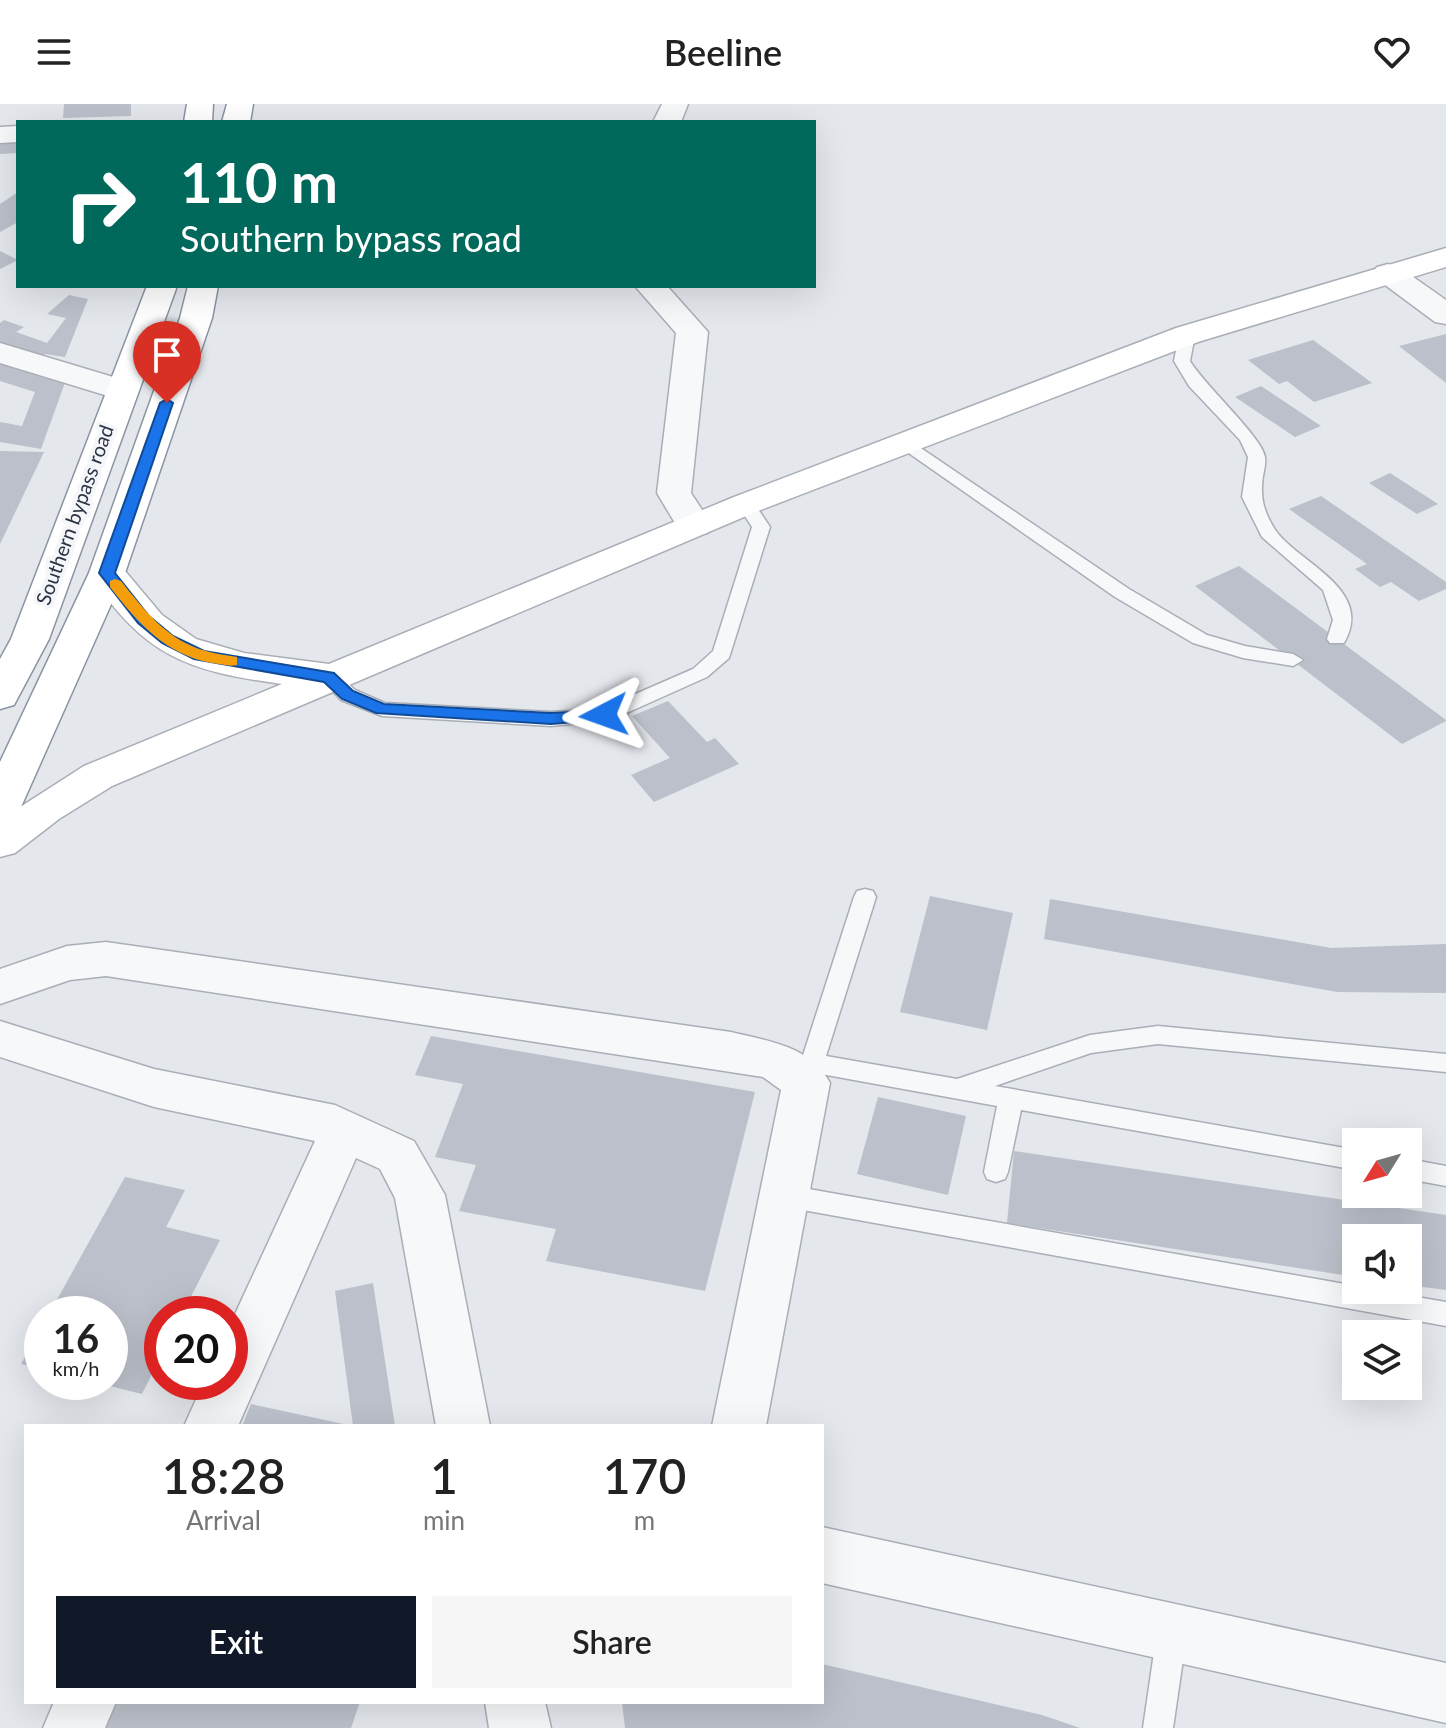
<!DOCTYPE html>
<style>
body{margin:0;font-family:Lato,sans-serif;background:#f6f6f6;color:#222;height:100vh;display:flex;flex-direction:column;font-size:30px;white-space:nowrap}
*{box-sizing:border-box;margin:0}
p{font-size:26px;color:#767676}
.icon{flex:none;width:44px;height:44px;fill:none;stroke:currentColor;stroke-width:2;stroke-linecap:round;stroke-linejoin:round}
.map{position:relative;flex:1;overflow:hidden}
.panel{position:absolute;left:24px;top:1320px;width:800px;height:280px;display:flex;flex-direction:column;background:#fff;border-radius:0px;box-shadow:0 8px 32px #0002}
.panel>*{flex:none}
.banner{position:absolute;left:16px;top:16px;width:800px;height:168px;border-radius:0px;box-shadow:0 8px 32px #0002;background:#00695c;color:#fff;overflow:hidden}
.needle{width:52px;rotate:233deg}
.tools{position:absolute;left:1342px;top:1024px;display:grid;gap:16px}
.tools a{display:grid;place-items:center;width:80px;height:80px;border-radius:0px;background:#fff;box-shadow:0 8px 32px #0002;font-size:40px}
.speed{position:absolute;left:24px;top:1192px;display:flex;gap:16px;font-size:40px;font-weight:700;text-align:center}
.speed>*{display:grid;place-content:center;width:104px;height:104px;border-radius:50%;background:#fff;box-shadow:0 8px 32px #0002;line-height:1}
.speed small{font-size:20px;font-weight:400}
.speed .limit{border:12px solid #d22;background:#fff;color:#111}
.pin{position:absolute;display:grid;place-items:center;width:68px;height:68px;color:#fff;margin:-82px -34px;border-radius:50% 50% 50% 0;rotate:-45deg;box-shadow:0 0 8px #0007}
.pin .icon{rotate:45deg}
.me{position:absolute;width:88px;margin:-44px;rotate:266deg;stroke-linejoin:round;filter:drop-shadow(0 0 6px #0008)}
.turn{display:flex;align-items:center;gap:28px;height:168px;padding:0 32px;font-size:36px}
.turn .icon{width:104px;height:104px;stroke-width:2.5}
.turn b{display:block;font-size:56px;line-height:68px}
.eta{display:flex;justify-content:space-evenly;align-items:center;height:136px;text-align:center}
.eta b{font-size:48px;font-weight:600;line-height:56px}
.cta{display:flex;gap:16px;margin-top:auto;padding:16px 32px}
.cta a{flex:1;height:92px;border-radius:0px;background:#111827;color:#fff;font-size:32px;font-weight:600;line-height:92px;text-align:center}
.cta a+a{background:#f6f6f6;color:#222}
header{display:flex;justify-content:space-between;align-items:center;height:104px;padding:0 32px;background:#fff;font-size:36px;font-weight:600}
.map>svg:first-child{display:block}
</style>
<header><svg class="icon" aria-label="menu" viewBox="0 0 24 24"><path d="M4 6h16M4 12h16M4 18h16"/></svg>Beeline<svg class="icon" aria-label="heart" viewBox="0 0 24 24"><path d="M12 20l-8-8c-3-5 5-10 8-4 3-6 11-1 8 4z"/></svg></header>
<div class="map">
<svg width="1446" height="1624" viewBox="0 0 1446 1624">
<rect width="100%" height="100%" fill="#e4e7ec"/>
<g fill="#bbc0ca">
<polygon points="64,0 131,0 131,12 63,14"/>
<polygon points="18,36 18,49 0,50 0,37"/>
<polygon points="18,88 18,118 0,128 0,100"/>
<polygon points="0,147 18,156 0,165"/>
<polygon points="69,191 88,195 65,253 45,250 34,258 0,246 0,219 4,216 24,223 16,228 47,239 66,214 47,210"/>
<polygon points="1446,230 1446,279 1399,242"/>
<polygon points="1313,236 1345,259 1372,279 1314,298 1287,277 1279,280 1248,256"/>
<polygon points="0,253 67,273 41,345 0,338 0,318 22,322 35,288 0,277"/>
<polygon points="1261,282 1321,322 1295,333 1235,293"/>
<polygon points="0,347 44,348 0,440"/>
<polygon points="1390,369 1438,400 1417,410 1369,379"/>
<polygon points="1321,392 1446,478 1446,485 1419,497 1391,478 1380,483 1355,465 1367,460 1289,405"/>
<polygon points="1239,462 1446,616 1446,617 1402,640 1195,482"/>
<polygon points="668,597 707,638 715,634 739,660 654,698 631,671 670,654 632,612"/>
<polygon points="930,792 1013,809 987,926 900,908"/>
<polygon points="1050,795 1331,844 1446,840 1446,889 1337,888 1044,835"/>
<polygon points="431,932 755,988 705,1187 546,1157 556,1125 459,1107 476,1061 435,1053 463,980 415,971"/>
<polygon points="878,993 966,1012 948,1091 857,1070"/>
<polygon points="1014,1047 1446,1111 1446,1186 1408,1181 1408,1134 1356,1134 1356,1173 1007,1119"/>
<polygon points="125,1073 185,1086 166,1123 220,1136 182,1210 162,1210 162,1250 142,1290 98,1279 110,1278 110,1210 49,1210"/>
<polygon points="373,1179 395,1322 353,1322 335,1187"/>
<polygon points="42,1222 42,1265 21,1260"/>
<polygon points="251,1300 348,1321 348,1322 242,1322"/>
<polygon points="822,1560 1042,1611 1080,1624 625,1624 622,1598 822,1598"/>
<polygon points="110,1598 360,1598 351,1624 99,1624"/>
</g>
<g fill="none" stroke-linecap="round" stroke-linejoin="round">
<g stroke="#a9aeb7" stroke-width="3">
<g id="service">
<path d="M1187,226L1195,231L1190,257C1205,282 1262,333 1265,353C1266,359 1264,367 1263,372C1260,392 1263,406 1274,424C1295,458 1376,484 1344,539H1330L1327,535L1333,516L1323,486L1262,433L1242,393L1248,353L1240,336L1189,282L1174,257L1179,231Z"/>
<polygon points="906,334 1129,485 1207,531 1245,542 1293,550 1303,556 1293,562 1243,554 1193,539 1115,493 900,343 898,339 900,335"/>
<polygon points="746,395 752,396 770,423 729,554 707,573 611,616 551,622 382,612 341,596 319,573 329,567 336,568 355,586 385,599 551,608 601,605 693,565 713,547 752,423 737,400"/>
<polygon points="865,785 873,787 876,793 826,952 957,975 1090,931 1158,922 1446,950 1446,968 1158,940 1091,949 995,982 1356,1046 1356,1066 1021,1006 1008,1068 1005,1075 996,1078 987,1075 984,1068 997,1002 821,970 817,977 809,979 801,977 797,970 854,793 857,787"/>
<polygon points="1408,1055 1446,1062 1446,1082 1408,1075"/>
<polygon points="786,1081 1356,1182 1356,1186 1376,1186 1446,1198 1446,1222 786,1103 777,1099 774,1092 777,1085"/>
<polygon points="1172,1513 1182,1518 1187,1528 1173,1624 1143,1624 1157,1528 1162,1518"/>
</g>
</g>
<g stroke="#a9aeb7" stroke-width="3">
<g id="minor">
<polygon points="662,0 688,0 681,18 653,18"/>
<polygon points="18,22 18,38 0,39 0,23"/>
<polygon points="1388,160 1399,163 1446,196 1446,220 1435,218 1377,175 1373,169 1377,163"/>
<polygon points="635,182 667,182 708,228 691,389 712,421 707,429 694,432 681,429 657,389 676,229"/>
<polygon points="0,239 133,279 137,286 133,293 121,296 0,259"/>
<path d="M106,838L731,928C768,937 811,942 830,979L766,1322H712L781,986L763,973L106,872L70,876L0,900V865L67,842Z"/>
<polygon points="0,917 154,965 335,1001 414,1037 445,1091 490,1322 436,1322 395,1094 380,1065 356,1054 238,1322 184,1322 204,1278 230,1278 230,1221 315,1037 154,1003 0,953"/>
<polygon points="822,1423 1446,1559 1446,1619 822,1479"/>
<polygon points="54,1598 116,1598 105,1624 43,1624"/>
<polygon points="485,1598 545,1598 551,1624 489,1624"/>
</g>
</g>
<g stroke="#a9aeb7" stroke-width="3">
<path id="secondary" d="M1446,144V163L1198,238L758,407L112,682L59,715L15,749L0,753V716L84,662L282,580C186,567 144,552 89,469L94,461L107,458L120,461L162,511L196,535L244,549L329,560L734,393L1176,224Z"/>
</g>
<g stroke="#8b94a3" stroke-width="3">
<g id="trunk">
<polygon points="187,0 213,0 212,18 184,18"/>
<polygon points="227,0 253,0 250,18 222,18"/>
<polygon points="147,182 177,182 49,535 14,601 0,605 0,555 11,535"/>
<polygon points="188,182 218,182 212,214 125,469 21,703 15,713 0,718 0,658 89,469 180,214"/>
</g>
</g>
<use href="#service" fill="#f7f8fa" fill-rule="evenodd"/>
<use href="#minor" fill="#f7f8fa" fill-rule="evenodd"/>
<use href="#secondary" fill="#fff" fill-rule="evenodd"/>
<use href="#trunk" fill="#fff" fill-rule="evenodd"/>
</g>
<polygon fill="#1a73e8" stroke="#114b97" stroke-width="2" points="167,295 173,299 115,469 149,512 173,532 204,547 334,569 353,587 384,600 551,609 604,606 612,611 610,615 551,620 376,609 342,595 324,578 194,555 162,539 138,519 99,469 160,299"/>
<path fill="#f59e0b" d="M115,475L121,477C144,506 168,537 206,547C216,550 227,551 237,553V561C229,563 221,560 212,559C166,551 138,519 110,483V477Z"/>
<g text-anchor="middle" stroke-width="8" stroke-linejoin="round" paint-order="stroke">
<g font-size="20" fill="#2b3445" stroke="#f4f6f9">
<text transform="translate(75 411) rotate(-70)" y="7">Southern bypass road</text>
</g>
</g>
</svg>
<div class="tools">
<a><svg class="needle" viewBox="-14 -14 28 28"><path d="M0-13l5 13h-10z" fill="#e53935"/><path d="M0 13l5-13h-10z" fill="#767676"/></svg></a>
<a><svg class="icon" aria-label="sound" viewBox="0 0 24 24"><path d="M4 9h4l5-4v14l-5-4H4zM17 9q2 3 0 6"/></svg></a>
<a><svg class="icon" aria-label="layers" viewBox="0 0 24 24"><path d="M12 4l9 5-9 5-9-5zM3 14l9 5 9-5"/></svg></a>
</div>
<div class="speed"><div>16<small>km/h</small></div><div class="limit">20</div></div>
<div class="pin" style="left:167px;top:299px;background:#d93025"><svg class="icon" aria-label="arrive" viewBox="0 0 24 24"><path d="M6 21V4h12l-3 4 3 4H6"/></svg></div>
<svg class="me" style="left:604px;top:611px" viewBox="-20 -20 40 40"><path d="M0-17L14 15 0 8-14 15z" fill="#1a73e8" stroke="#fff" stroke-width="4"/></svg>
<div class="banner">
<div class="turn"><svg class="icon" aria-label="right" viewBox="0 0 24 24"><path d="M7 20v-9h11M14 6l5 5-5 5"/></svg><div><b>110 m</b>Southern bypass road</div></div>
</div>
<section class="panel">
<div class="eta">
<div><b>18:28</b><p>Arrival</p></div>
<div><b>1</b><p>min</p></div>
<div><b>170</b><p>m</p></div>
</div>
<div class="cta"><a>Exit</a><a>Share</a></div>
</section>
</div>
